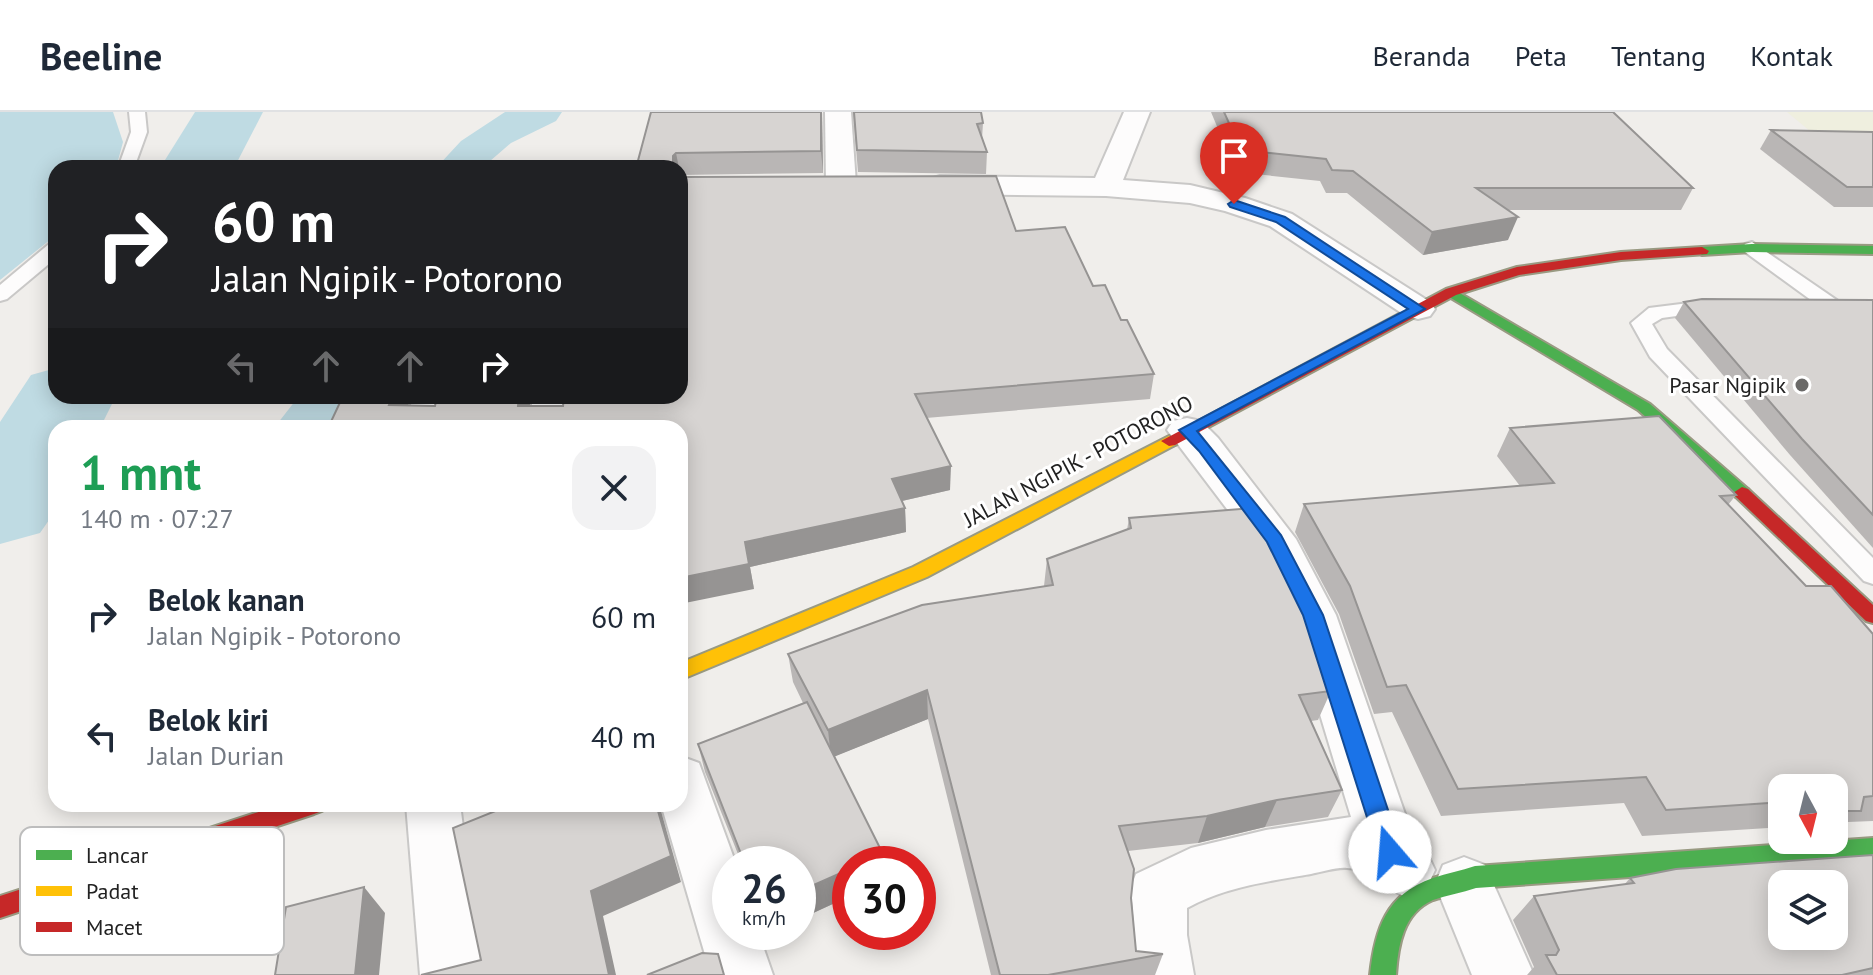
<!DOCTYPE html>
<html lang="id">
<meta charset="utf-8">
<style>
body{margin:0;font-family:"PT Sans",sans-serif;background:#f2f2f3;color:#1f2937;height:100vh;display:flex;flex-direction:column;font-size:30px;white-space:nowrap}
*{box-sizing:border-box;margin:0}
p{font-size:26px;color:#747a83}
.icon{flex:none;width:44px;height:44px;fill:none;stroke:currentColor;stroke-width:2;stroke-linecap:round;stroke-linejoin:round}
.map{position:relative;flex:1;overflow:hidden}
.panel{position:absolute;left:48px;top:308px;width:640px;height:392px;display:flex;flex-direction:column;background:#fff;border-radius:24px;box-shadow:0 4px 20px #0003}
.panel>*{flex:none}
.top-card{position:absolute;left:48px;top:48px;width:640px;height:244px;border-radius:24px;box-shadow:0 4px 20px #0003;background:#202124;color:#fff;overflow:hidden}
.needle{width:52px;rotate:173deg}
.fabs{position:absolute;left:1768px;top:662px;display:grid;gap:16px}
.fabs a{display:grid;place-items:center;width:80px;height:80px;border-radius:16px;background:#fff;box-shadow:0 4px 20px #0003;font-size:40px}
.speed{position:absolute;left:712px;top:734px;display:flex;gap:16px;font-size:40px;font-weight:700;text-align:center}
.speed>*{display:grid;place-content:center;width:104px;height:104px;border-radius:50%;background:#fff;box-shadow:0 4px 20px #0003;line-height:1}
.speed small{font-size:20px;font-weight:400}
.speed .limit{border:12px solid #d22;background:#fff;color:#111}
.pin{position:absolute;display:grid;place-items:center;width:68px;height:68px;color:#fff;margin:-82px -34px;border-radius:50% 50% 50% 0;rotate:-45deg;box-shadow:0 0 8px #0007}
.pin .icon{rotate:45deg}
.me{position:absolute;width:88px;margin:-44px;rotate:342deg;stroke-linejoin:round;filter:drop-shadow(0 0 6px #0008)}
.turn{display:flex;align-items:center;gap:28px;height:168px;padding:0 32px;font-size:36px}
.turn .icon{width:104px;height:104px;stroke-width:2.5}
.turn b{display:block;font-size:56px;line-height:68px}
.lanes{display:flex;align-items:center;height:76px;padding:0 32px;background:#0003;justify-content:center;gap:40px;direction:ltr}
.lanes .off{opacity:.35}
.round{display:grid;place-items:center;flex:none;width:84px;height:84px;border-radius:24px;background:#f2f2f3}
.summary{display:flex;align-items:center;justify-content:space-between;height:136px;padding:0 32px}
h1{font-size:48px;font-weight:700;line-height:60px;color:#1e9e55}
ul{padding:0;list-style:none}
li{display:flex;align-items:center;gap:24px;height:120px;padding:0 32px}
li div{flex:1}
li b{display:block;font-size:30px}
li em{font-style:normal}
header{display:flex;align-items:center;gap:48px;box-sizing:border-box;height:112px;padding:0 40px;background:#fff;border-bottom:2px solid #e0e1e3}
header strong{font-size:38px}
nav{display:flex;gap:44px;margin-inline-start:auto;font-size:28px}
.map>svg:first-child{display:block}
</style>
<header>
<strong>Beeline</strong>
<nav><a>Beranda</a><a>Peta</a><a>Tentang</a><a>Kontak</a></nav>
</header>
<div class="map">
<svg width="1873" height="863" viewBox="0 0 1873 863">
<rect width="100%" height="100%" fill="#f0eeeb"/>
<polygon fill="#efefdf" points="1787,0 1873,0 1873,45 1840,44"/>
<polygon fill="#bfdbe3" points="0,0 113,0 123,30 116,56 56,56 56,123 0,168"/>
<g fill="none" stroke-linecap="round" stroke-linejoin="round">
<g fill="#bfdbe3" fill-rule="evenodd">
<polygon points="505,0 562,0 556,9 511,31 482,56 436,56 461,29"/>
<polygon points="299,284 360,284 336,316 274,316"/>
<polygon points="56,350 56,392 13,400 0,396 0,360"/>
</g>
<g fill="#bfdbe3" fill-rule="evenodd">
<polygon points="195,0 263,0 234,56 160,56"/>
<polygon points="56,256 56,284 116,284 100,316 56,316 56,398 40,421 0,432 0,310 31,263"/>
</g>
<g stroke="#c9c8c7" stroke-width="4">
<g id="lane">
<polygon points="129,0 145,0 147,20 134,56 118,56 131,20"/>
<polygon points="56,130 56,146 7,187 0,189 0,173 49,132"/>
<polygon points="1752,130 1838,189 1873,189 1873,201 1826,199 1745,140 1743,136 1745,132"/>
<polygon points="1713,188 1720,190 1723,194 1720,198 1662,206 1652,212 1667,237 1873,446 1873,472 1864,469 1650,245 1631,211 1649,196"/>
</g>
</g>
<g stroke="#c9c8c7" stroke-width="4">
<g id="street">
<polygon points="825,0 851,0 856,72 851,78 841,81 831,78 826,72"/>
<polygon points="1124,0 1150,0 1123,68 1190,73 1245,86 1292,102 1430,190 1435,197 1430,204 1418,207 1406,204 1270,114 1225,99 1190,91 1106,84 940,82 930,79 925,73 930,67 940,64 1095,66"/>
<polygon points="414,284 452,284 443,316 403,316"/>
<polygon points="533,284 571,284 569,316 529,316"/>
<path d="M1187,306L1201,309L1218,326L1296,427L1336,503L1413,725L1426,739L1435,758L1426,777L1406,785C1384,776 1372,757 1347,756C1336,755 1322,760 1311,762C1270,769 1224,775 1187,796V823L1194,863H1132C1128,828 1122,794 1136,762L1191,736L1266,718L1351,705L1290,503L1255,434L1167,318L1173,309Z"/>
<polygon points="680,644 699,651 736,752 730,752 730,820 758,820 773,863 711,863 661,692 680,692"/>
<polygon points="406,692 460,692 482,863 420,863"/>
<polygon points="1464,745 1485,753 1534,863 1472,863 1435,772 1443,753"/>
</g>
</g>
<g stroke="#999a82" stroke-width="4">
<g id="fast">
<polygon points="1752,132 1873,134 1873,142 1752,140 1702,143 1695,139 1702,135"/>
<polygon points="1451,176 1650,292 1748,377 1751,381 1748,385 1736,385 1638,298 1446,183 1444,180"/>
<path d="M1873,726V748L1476,776C1462,781 1447,783 1433,788C1403,801 1398,834 1396,863H1370C1375,817 1386,782 1433,766C1447,761 1461,759 1475,754Z"/>
</g>
</g>
<g stroke="#999a82" stroke-width="4">
<polygon id="slow" points="1169,324 1177,329 1175,333 927,465 680,568 680,551 913,455"/>
</g>
<g stroke="#999a82" stroke-width="4">
<g id="jam">
<polygon points="1702,135 1709,139 1707,142 1621,148 1519,163 1456,183 1175,333 1169,334 1161,329 1446,177 1517,155 1621,140"/>
<polygon points="1742,375 1748,377 1873,493 1873,511 1866,509 1736,385 1733,381"/>
<polygon points="283,692 325,692 322,699 314,702 0,806 0,784"/>
</g>
</g>
<use href="#lane" fill="#fdfcfc" fill-rule="evenodd"/>
<use href="#street" fill="#fdfcfc" fill-rule="evenodd"/>
<use href="#fast" fill="#4caf50" fill-rule="evenodd"/>
<use href="#slow" fill="#ffc107" fill-rule="evenodd"/>
<use href="#jam" fill="#c62828" fill-rule="evenodd"/>
</g>
<g fill="#b9b6b5">
<polygon points="651,0 822,0 823,61 680,63 680,56 636,56"/>
<polygon points="853,0 983,11 982,27 987,40 986,62 858,60"/>
<polygon points="1211,0 1613,0 1693,76 1681,98 1508,98 1508,128 1423,143 1347,81 1326,81 1320,69 1236,60"/>
<polygon points="1771,18 1873,20 1873,95 1834,95 1760,37"/>
<polygon points="1016,119 1093,174 1121,208 1154,262 1150,287 926,306 950,378 902,389 905,396 906,420 750,455 754,477 680,316 328,316 343,284 411,284 408,294 435,294 437,284 531,284 530,294 563,294"/>
<polygon points="1873,188 1873,436 1790,343 1675,206 1684,190"/>
<polygon points="1510,316 1736,383 1728,393 1806,474 1873,522 1873,709 1848,710 1834,722 1834,676 1782,676 1782,715 1642,724 1624,691 1441,704 1392,600 1374,602 1339,502 1295,420 1304,392 1520,374 1497,344"/>
<polygon points="1129,406 1331,579 1318,608 1311,609 1342,678 1328,705 1265,715 1198,731 1128,739 1136,839 1163,842 1155,863 991,863 928,607 835,644 850,752 850,784 798,808 798,752 742,752 705,660 698,632 803,591 793,570 788,542 1044,474 1047,447 1127,418"/>
<polygon points="1873,743 1873,863 1527,863 1534,855 1513,808 1534,784 1624,773 1630,766"/>
</g>
<g fill="#969493">
<polygon points="821,0 822,0 823,61 821,39"/>
<polygon points="676,41 679,56 673,56 673,44"/>
<polygon points="1518,105 1508,128 1423,143 1432,120"/>
<polygon points="393,284 411,284 401,316 389,293"/>
<polygon points="519,284 531,284 527,316 518,294"/>
<polygon points="951,354 950,378 893,391 892,367"/>
<polygon points="905,396 906,420 750,455 754,477 680,492 680,466 745,430"/>
<polygon points="927,578 928,607 831,646 828,618"/>
<polygon points="1277,688 1265,715 1198,731 1207,704"/>
<polygon points="656,692 659,692 681,770 603,804 616,863 609,863 591,779"/>
<polygon points="883,742 884,752 860,752"/>
<polygon points="850,757 850,784 798,808 798,780"/>
<polygon points="364,775 385,801 379,863 355,863"/>
</g>
<g fill="#d7d4d2" stroke="#969493" stroke-width="2" fill-rule="evenodd">
<polygon points="651,0 821,0 821,39 676,41 673,44 673,56 636,56"/>
<polygon points="854,0 981,0 983,11 977,12 987,40 857,38"/>
<polygon points="1224,0 1613,0 1693,76 1476,76 1518,105 1432,120 1353,59 1332,58 1326,47 1241,38"/>
<polygon points="1771,18 1873,20 1873,75 1847,75"/>
<polygon points="996,64 1016,119 1065,115 1093,174 1105,173 1121,208 1127,208 1154,262 915,282 951,354 892,367 905,396 745,430 749,452 680,466 680,316 328,316 343,284 393,284 389,293 435,294 437,284 519,284 518,294 563,294 564,284 680,284 680,65"/>
<polygon points="1702,187 1873,188 1873,403 1802,327 1684,190"/>
<polygon points="1659,304 1736,383 1720,384 1806,474 1831,474 1873,522 1873,684 1864,685 1861,699 1834,699 1834,676 1782,676 1782,690 1666,698 1646,665 1458,677 1406,573 1387,575 1350,474 1304,392 1554,371 1510,316"/>
<polygon points="1253,396 1297,475 1331,579 1299,583 1342,678 1277,688 1207,704 1119,714 1134,757 1131,786 1136,839 1163,842 1048,863 1000,863 927,578 828,618 788,542 922,493 1053,473 1047,447 1131,416 1129,406"/>
<polygon points="807,590 883,742 860,752 850,752 850,757 798,780 798,752 745,752 698,632"/>
<polygon points="513,692 656,692 671,744 591,779 609,863 421,863 481,848 453,716"/>
<path d="M1873,743V856L1842,863H1557L1546,843H1556L1559,838L1534,784L1634,771L1630,766L1676,757ZM1782,772H1834V824H1782Z"/>
<polygon points="364,775 355,863 275,863 286,795"/>
<polygon points="702,841 718,842 724,863 647,863"/>
</g>
<polygon fill="#1a73e8" stroke="#114b97" stroke-width="2" points="1234,88 1285,105 1425,197 1197,319 1281,423 1323,503 1402,740 1399,748 1390,751 1382,748 1378,740 1303,503 1267,430 1199,339 1179,318 1408,197 1276,110 1230,95 1228,92"/>
<circle fill="#6a6968" stroke="#fff" stroke-width="3" cx="1802" cy="273" r="8"/>
<g text-anchor="middle" stroke-width="6" stroke-linejoin="round" paint-order="stroke">
<g font-size="22" fill="#222" stroke="#fff" text-anchor="end">
<text x="1786" y="281">Pasar Ngipik</text>
</g>
<g font-size="22" fill="#222" stroke="#fff">
<text transform="translate(1078 349) rotate(-28)" y="8">JALAN NGIPIK - POTORONO</text>
</g>
</g>
<rect x="20" y="715" width="264" height="128" rx="12" fill="#fff" stroke="#bdbdbd" stroke-width="2"/>
<rect x="36" y="738" width="36" height="10" fill="#4caf50"/>
<rect x="36" y="774" width="36" height="10" fill="#ffc107"/>
<rect x="36" y="810" width="36" height="10" fill="#c62828"/>
<g font-size="22" fill="#222">
<text x="86" y="751">Lancar</text>
<text x="86" y="787">Padat</text>
<text x="86" y="823">Macet</text>
</g>
</svg>
<div class="fabs">
<a><svg class="needle" viewBox="-14 -14 28 28"><path d="M0-13l5 13h-10z" fill="#e53935"/><path d="M0 13l5-13h-10z" fill="#747a83"/></svg></a>
<a><svg class="icon" aria-label="layers" viewBox="0 0 24 24"><path d="M12 4l9 5-9 5-9-5zM3 14l9 5 9-5"/></svg></a>
</div>
<div class="speed"><div>26<small>km/h</small></div><div class="limit">30</div></div>
<div class="pin" style="left:1234px;top:92px;background:#d93025"><svg class="icon" aria-label="arrive" viewBox="0 0 24 24"><path d="M6 21V4h12l-3 4 3 4H6"/></svg></div>
<svg class="me" style="left:1390px;top:740px" viewBox="-20 -20 40 40"><circle r="19" fill="#fff"/><path d="M0-13L10 11 0 6-10 11z" fill="#1a73e8"/></svg>
<div class="top-card">
<div class="turn"><svg class="icon" aria-label="right" viewBox="0 0 24 24"><path d="M7 20v-9h11M14 6l5 5-5 5"/></svg><div><b>60 m</b>Jalan Ngipik - Potorono</div></div>
<div class="lanes"><svg class="icon off" aria-label="left" viewBox="0 0 24 24"><path d="M17 20v-9H6M10 6l-5 5 5 5"/></svg><svg class="icon off" aria-label="ahead" viewBox="0 0 24 24"><path d="M12 20V5M6 11l6-6 6 6"/></svg><svg class="icon off" aria-label="ahead" viewBox="0 0 24 24"><path d="M12 20V5M6 11l6-6 6 6"/></svg><svg class="icon" aria-label="right" viewBox="0 0 24 24"><path d="M7 20v-9h11M14 6l5 5-5 5"/></svg></div>
</div>
<section class="panel">
<div class="summary"><div><h1>1 mnt</h1><p>140 m · 07:27</p></div><a class="round"><svg class="icon" aria-label="close" viewBox="0 0 24 24"><path d="M6 6l12 12M18 6L6 18"/></svg></a></div>
<ul>
<li><svg class="icon" aria-label="right" viewBox="0 0 24 24"><path d="M7 20v-9h11M14 6l5 5-5 5"/></svg><div><b>Belok kanan</b><p>Jalan Ngipik - Potorono</p></div><em>60 m</em></li>
<li><svg class="icon" aria-label="left" viewBox="0 0 24 24"><path d="M17 20v-9H6M10 6l-5 5 5 5"/></svg><div><b>Belok kiri</b><p>Jalan Durian</p></div><em>40 m</em></li>
</ul>
</section>
</div>
